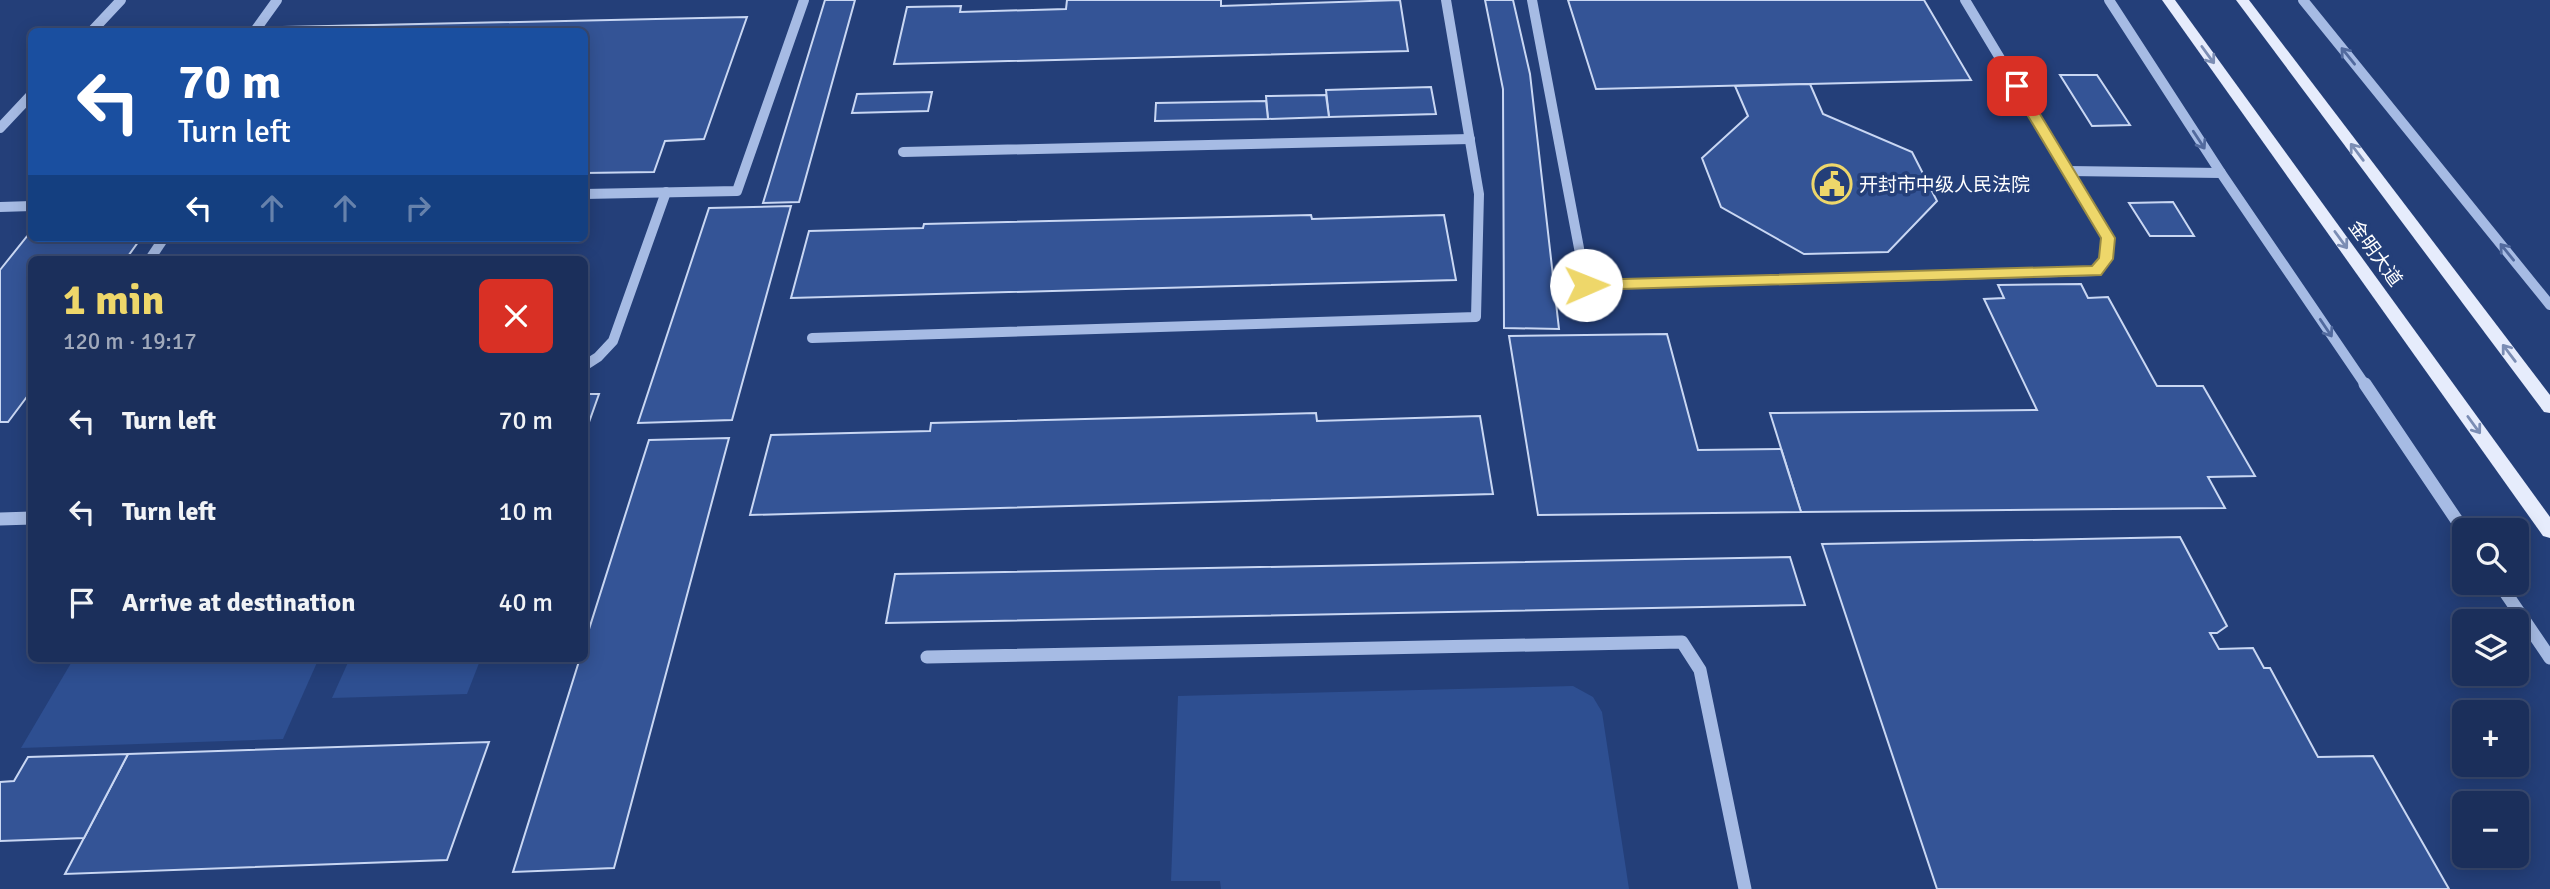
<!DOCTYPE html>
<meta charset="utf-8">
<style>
body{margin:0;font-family:Signika,"Noto Sans SC",sans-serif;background:#283b64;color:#f1f3f6;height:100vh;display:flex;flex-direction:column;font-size:26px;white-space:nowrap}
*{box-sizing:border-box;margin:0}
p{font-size:23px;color:#a0a9bb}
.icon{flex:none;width:38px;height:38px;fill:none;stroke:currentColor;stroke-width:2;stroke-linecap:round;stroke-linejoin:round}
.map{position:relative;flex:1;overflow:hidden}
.drawer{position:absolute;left:28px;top:256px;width:560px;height:406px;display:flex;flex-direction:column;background:#1b2f5b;border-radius:10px;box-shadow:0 4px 18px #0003,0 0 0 2px #394a71}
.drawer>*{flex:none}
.guide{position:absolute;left:28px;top:28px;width:560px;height:214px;border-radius:10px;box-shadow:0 4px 18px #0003,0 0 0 2px #394a71;background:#1a4fa0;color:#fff;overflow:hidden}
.fabs{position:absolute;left:2452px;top:518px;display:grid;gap:14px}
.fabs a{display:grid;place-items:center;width:77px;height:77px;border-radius:10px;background:#1b2f5b;box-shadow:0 4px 18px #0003,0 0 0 2px #394a71;font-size:35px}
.pin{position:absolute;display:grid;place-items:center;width:60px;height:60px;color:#fff;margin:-30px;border-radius:14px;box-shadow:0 4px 10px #0006}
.me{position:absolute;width:77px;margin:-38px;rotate:89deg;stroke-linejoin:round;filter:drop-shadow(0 0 5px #0008)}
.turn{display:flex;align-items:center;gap:24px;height:147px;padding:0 35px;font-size:32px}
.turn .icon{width:91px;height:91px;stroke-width:2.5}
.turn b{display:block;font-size:49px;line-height:60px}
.lanes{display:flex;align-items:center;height:66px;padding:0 35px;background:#0003;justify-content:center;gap:35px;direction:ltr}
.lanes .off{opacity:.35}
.round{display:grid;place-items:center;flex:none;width:74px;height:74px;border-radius:10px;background:#283b64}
.headline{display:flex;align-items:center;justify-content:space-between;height:119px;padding:0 35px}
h1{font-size:42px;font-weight:800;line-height:52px;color:#eed76a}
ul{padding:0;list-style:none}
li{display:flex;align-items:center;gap:21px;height:91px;padding:0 35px}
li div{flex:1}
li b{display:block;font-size:26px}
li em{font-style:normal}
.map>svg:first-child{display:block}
</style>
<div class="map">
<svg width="2550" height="889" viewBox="0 0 2550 889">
<rect width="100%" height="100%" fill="#243f79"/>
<g fill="#2e4f91">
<polygon points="74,658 319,658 283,739 21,748"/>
<polygon points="350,658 481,658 467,694 332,698"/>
<polygon points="1573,686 1593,697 1602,712 1629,889 1221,889 1220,881 1171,881 1178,696"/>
</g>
<g fill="#345496" stroke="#c9d7f3" stroke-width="2">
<polygon points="825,0 855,0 799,202 763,203"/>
<polygon points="1067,0 1221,0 1221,6 1400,0 1408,51 894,64 907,7 961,6 960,12 1066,9"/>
<polygon points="1485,0 1513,0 1530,74 1559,329 1504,328 1503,89"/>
<polygon points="1568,0 1924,0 1971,80 1596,89"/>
<polygon points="747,17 704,139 665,141 654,172 584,173 584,32 280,32 283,27"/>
<polygon points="2060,75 2097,75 2130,125 2092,126"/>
<polygon points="1810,84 1823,114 1912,152 1937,201 1888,252 1804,254 1721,207 1702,158 1748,116 1735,86"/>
<polygon points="1431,87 1436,114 1329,117 1326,90"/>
<polygon points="932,92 928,111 852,113 857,94"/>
<polygon points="1326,95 1329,117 1268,119 1266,96"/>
<polygon points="1266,101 1268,119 1155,121 1156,103"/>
<polygon points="2173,202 2194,236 2150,236 2129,203"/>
<polygon points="791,206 732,420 638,423 709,208"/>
<polygon points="1311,215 1312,219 1444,215 1456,280 791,298 809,231 923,228 924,224"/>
<polygon points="32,230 32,238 141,238 126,259 32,259 32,390 8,422 0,422 0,270"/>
<polygon points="2081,284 2088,298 2108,297 2157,386 2203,386 2255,476 2208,477 2225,508 1801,512 1770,413 2037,410 1984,299 2004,298 1998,285"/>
<polygon points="1667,334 1698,450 1781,449 1801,512 1538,515 1509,336"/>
<polygon points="584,394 599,394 588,425 584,425"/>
<polygon points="1316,413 1317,421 1480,416 1493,494 750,515 771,435 930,431 931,423"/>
<polygon points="729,438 614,868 513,872 580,658 584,658 584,645 649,440"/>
<polygon points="2180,537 2227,626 2217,633 2210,633 2219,649 2253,648 2264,668 2270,668 2318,757 2373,756 2449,889 1937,889 1822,544"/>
<polygon points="1790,557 1805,605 886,623 895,574"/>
<polygon points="489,742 447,860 65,874 128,754"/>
<polygon points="128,754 84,838 0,841 0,782 14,781 28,757"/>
</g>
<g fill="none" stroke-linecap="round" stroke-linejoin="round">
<g stroke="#a6bbe4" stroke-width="10">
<polyline points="1532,0 1586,285 2096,271 2106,259 2108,238 1965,0"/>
<polyline points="2109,0 2221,173 2366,386"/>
<polyline points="2303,0 2550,305"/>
<polyline points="91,32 121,0"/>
<polyline points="254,32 277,0"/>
<polyline points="0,128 32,94"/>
<polyline points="903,152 1470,139"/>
<polyline points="2068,171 2221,173"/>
<polyline points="584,194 737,191 804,0"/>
<polyline points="0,207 32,206"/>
<polyline points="150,259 164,238"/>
<polyline points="812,338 1476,317 1479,194 1446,0"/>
<polyline points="584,366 598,357 613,341 666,192"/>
</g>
<g stroke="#a6bbe4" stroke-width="13">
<polyline points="2365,384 2464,531"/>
<polyline points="0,519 32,518"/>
<polyline points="2499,583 2550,658"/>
<polyline points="927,657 1682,642 1700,670 1745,889"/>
</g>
<g fill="#e6ecfc" fill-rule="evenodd">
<polygon points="2162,0 2175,0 2550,517 2550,538 2543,536"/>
<polygon points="2236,0 2249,0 2550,395 2550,413 2544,412"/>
</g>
</g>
<defs><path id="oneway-shaft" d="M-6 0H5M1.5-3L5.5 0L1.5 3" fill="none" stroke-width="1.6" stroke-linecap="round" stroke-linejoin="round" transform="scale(1.75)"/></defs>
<g stroke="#7b8db4">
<use href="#oneway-shaft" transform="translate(2208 55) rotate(54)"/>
<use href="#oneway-shaft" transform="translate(2357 152) rotate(-127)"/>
<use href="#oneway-shaft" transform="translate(2341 240) rotate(54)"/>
<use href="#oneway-shaft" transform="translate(2509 353) rotate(-127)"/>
<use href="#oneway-shaft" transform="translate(2474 425) rotate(54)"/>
</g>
<g stroke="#526a9e">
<use href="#oneway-shaft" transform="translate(2348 56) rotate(-129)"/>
<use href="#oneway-shaft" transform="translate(2199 140) rotate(57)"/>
<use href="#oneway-shaft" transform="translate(2507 252) rotate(-129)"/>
<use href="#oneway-shaft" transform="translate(2326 328) rotate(56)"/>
</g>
<polygon fill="#eed76a" stroke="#9b8c45" stroke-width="2" points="2017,82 2023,86 2115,238 2113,259 2101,275 1586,290 1578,285 1586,280 2092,266 2099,258 2101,238 2010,86"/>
<defs>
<g id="civic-ring" transform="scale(2.0125)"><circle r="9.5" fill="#243f79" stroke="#eed76a" stroke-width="1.5"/><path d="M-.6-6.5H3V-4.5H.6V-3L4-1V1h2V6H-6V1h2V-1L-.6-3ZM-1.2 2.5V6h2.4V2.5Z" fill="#eed76a"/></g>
</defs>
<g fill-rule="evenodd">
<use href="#civic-ring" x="1832" y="184"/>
</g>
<g text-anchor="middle" stroke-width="7" stroke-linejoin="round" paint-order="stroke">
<g font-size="19" fill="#fff" stroke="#243f79" text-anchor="start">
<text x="1859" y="191">开封市中级人民法院</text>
</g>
<g font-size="19" fill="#fff" stroke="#243f79">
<text transform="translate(2376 253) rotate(54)" y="7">金明大道</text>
</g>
</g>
</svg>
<div class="fabs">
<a><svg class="icon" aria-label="search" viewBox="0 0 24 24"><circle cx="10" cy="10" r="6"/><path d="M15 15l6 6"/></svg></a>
<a><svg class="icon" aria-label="layers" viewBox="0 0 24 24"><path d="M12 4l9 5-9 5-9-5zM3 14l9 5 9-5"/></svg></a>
<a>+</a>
<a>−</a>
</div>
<div class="pin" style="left:2017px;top:86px;background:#d93025"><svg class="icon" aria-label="arrive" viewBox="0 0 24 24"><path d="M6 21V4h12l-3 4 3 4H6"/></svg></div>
<svg class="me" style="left:1586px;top:285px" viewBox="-20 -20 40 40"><circle r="19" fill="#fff"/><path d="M0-13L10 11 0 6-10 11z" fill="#eed76a"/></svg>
<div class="guide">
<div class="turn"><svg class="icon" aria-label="left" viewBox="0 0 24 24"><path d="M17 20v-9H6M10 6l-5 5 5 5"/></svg><div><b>70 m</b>Turn left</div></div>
<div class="lanes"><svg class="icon" aria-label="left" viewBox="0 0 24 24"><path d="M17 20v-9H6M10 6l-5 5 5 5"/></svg><svg class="icon off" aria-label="ahead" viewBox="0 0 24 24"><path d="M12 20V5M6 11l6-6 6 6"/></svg><svg class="icon off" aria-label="ahead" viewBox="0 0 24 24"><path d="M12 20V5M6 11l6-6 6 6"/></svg><svg class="icon off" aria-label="right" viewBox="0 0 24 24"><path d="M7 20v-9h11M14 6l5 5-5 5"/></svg></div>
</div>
<section class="drawer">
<div class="headline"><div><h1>1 min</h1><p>120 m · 19:17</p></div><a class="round" style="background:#d93025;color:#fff"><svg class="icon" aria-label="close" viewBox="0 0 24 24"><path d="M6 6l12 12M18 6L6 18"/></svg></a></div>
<ul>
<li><svg class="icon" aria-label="left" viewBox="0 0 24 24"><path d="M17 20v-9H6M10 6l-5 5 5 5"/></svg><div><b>Turn left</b></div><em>70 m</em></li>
<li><svg class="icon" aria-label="left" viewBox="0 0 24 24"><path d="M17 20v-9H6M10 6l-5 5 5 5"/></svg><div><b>Turn left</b></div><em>10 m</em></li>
<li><svg class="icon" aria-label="arrive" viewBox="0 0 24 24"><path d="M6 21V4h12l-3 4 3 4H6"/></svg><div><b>Arrive at destination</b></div><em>40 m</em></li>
</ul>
</section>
</div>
